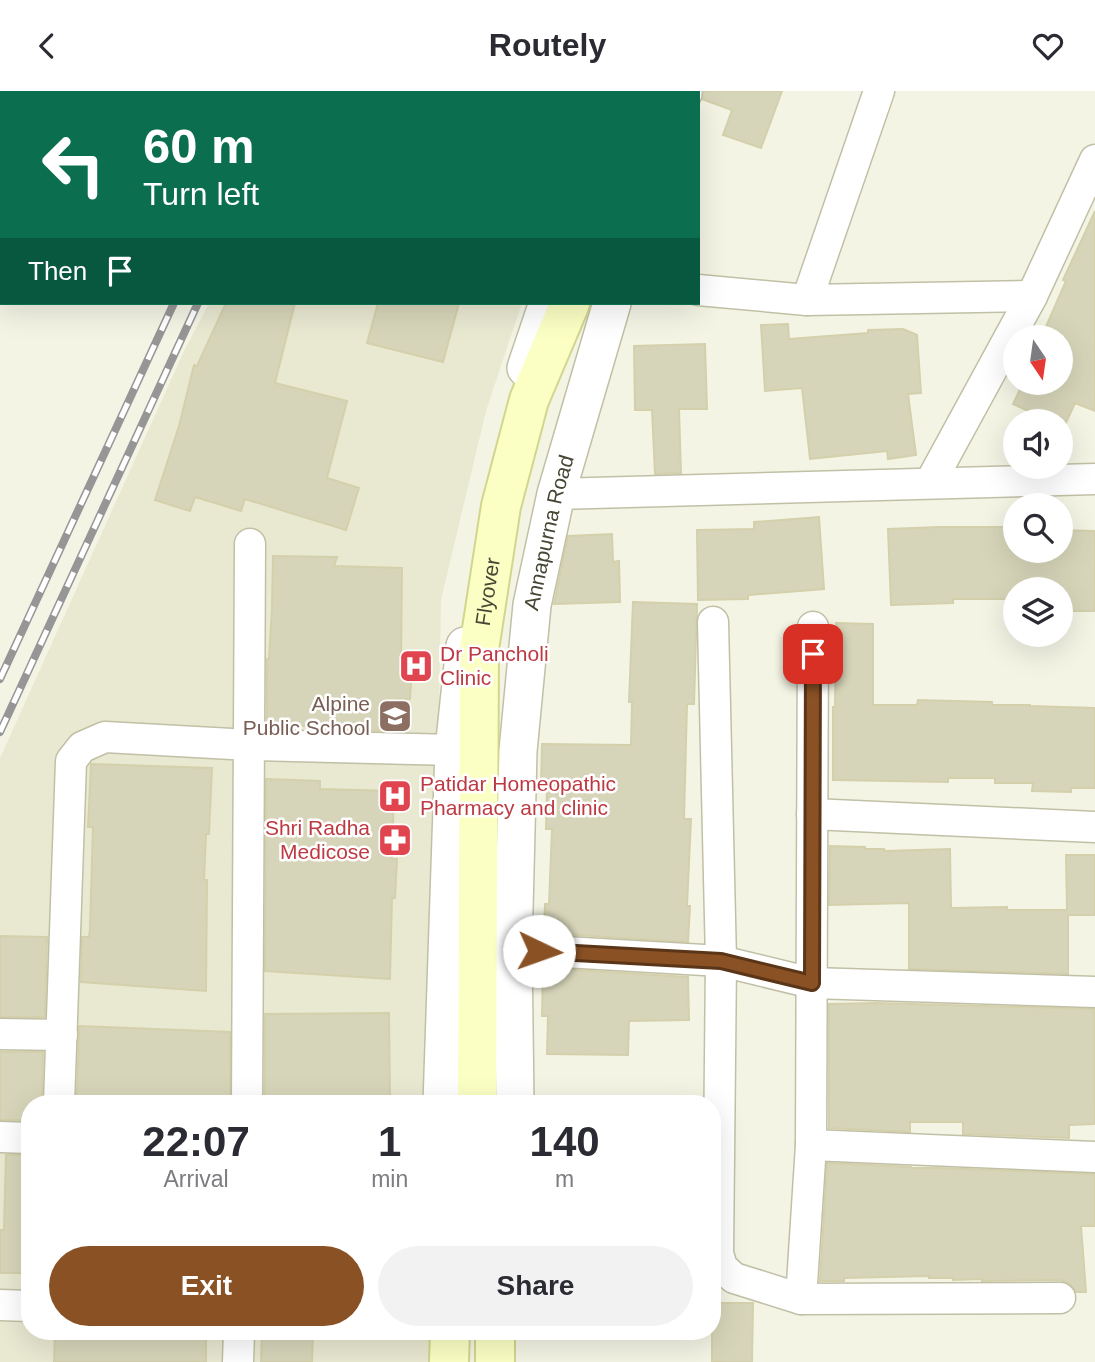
<!DOCTYPE html>
<style>
body{margin:0;font-family:Helvetica,sans-serif;background:#f2f2f3;color:#2b2b33;height:100vh;display:flex;flex-direction:column;font-size:26px;white-space:nowrap}
*{box-sizing:border-box;margin:0}
p{font-size:23px;color:#7c7c81}
.icon{flex:none;width:38px;height:38px;fill:none;stroke:currentColor;stroke-width:2;stroke-linecap:round;stroke-linejoin:round}
.map{position:relative;flex:1;overflow:hidden}
.details{position:absolute;left:21px;top:1004px;width:700px;height:245px;display:flex;flex-direction:column;background:#fff;border-radius:28px;box-shadow:0 7px 28px #0002}
.details>*{flex:none}
.hud{position:absolute;left:0px;top:0px;width:700px;height:214px;box-shadow:0 7px 28px #0002;background:#0b6e4f;color:#fff;overflow:hidden}
.needle{width:46px;rotate:167deg}
.fabs{position:absolute;left:1003px;top:234px;display:grid;gap:14px}
.fabs a{display:grid;place-items:center;width:70px;height:70px;border-radius:50%;background:#fff;box-shadow:0 7px 28px #0002;font-size:35px}
.pin{position:absolute;display:grid;place-items:center;width:60px;height:60px;color:#fff;margin:-30px;border-radius:14px;box-shadow:0 4px 10px #0006}
.me{position:absolute;width:77px;margin:-38px;rotate:93deg;stroke-linejoin:round;filter:drop-shadow(0 0 5px #0008)}
.turn{display:flex;align-items:center;gap:24px;height:147px;padding:0 28px;font-size:32px}
.turn .icon{width:91px;height:91px;stroke-width:2.5}
.turn b{display:block;font-size:49px;line-height:60px}
.then{display:flex;align-items:center;height:66px;padding:0 28px;background:#0003;gap:14px;font-size:26px}
.eta{display:flex;justify-content:space-evenly;align-items:center;height:119px;text-align:center}
.eta b{font-size:42px;font-weight:600;line-height:49px}
.primary-button{display:flex;gap:14px;margin-top:auto;padding:14px 28px}
.primary-button a{flex:1;height:80px;border-radius:42px;background:#8a5124;color:#fff;font-size:28px;font-weight:600;line-height:80px;text-align:center}
.primary-button a+a{background:#f2f2f3;color:#2b2b33}
header{display:flex;justify-content:space-between;align-items:center;height:91px;padding:0 28px;background:#fff;font-size:32px;font-weight:600}
.map>svg:first-child{display:block}
</style>
<header><svg class="icon" aria-label="back" viewBox="0 0 24 24"><path d="M15 5l-7 7 7 7"/></svg>Routely<svg class="icon" aria-label="heart" viewBox="0 0 24 24"><path d="M12 20l-8-8c-3-5 5-10 8-4 3-6 11-1 8 4z"/></svg></header>
<div class="map">
<svg width="1095" height="1271" viewBox="0 0 1095 1271">
<rect width="100%" height="100%" fill="#f4f4e5"/>
<g fill="#e9e9d2">
<polygon points="313,0 592,0 591,2 312,2"/>
<polygon points="209,212 522,212 486,320 441,509 432,1013 30,1013 30,1241 431,1241 431,1271 0,1271 0,667 184,260"/>
</g>
<g fill="#d7d5b9" stroke="#d3d0ab" stroke-width="2">
<polygon points="704,0 782,0 761,57 723,44 732,19 702,8"/>
<polygon points="1095,120 1095,320 1075,312 1064,336 1060,334 1060,331 1053,331 1013,313 1023,292 1060,292 1060,247 1041,247 1066,190 1063,189"/>
<polygon points="226,212 295,212 275,292 347,310 327,387 359,397 346,439 245,408 241,420 195,406 190,420 155,409 179,335 194,274 197,275"/>
<polygon points="378,212 459,212 443,271 367,252"/>
<polygon points="788,233 789,248 868,242 868,239 903,238 917,244 921,302 908,303 916,364 888,368 887,360 810,368 802,297 765,300 761,234"/>
<polygon points="705,253 707,318 679,318 681,382 655,383 652,319 635,319 634,255"/>
<polygon points="819,426 824,498 748,504 748,508 698,509 697,439 754,438 754,431"/>
<polygon points="940,436 1015,436 1015,460 1060,460 1060,439 1095,440 1095,520 1060,520 1060,499 1015,499 1015,508 953,508 953,512 891,514 888,438"/>
<polygon points="612,443 613,471 619,470 620,511 554,513 568,445"/>
<polygon points="273,465 337,466 334,475 402,477 401,574 412,575 410,608 398,608 396,640 322,638 322,635 267,635 267,568 269,568 272,517"/>
<polygon points="633,511 697,513 694,613 687,613 684,728 691,728 687,815 690,815 688,851 544,842 545,813 549,813 552,738 546,738 547,696 541,696 542,653 631,654 632,611 629,611"/>
<polygon points="836,532 873,533 873,614 917,614 918,609 992,611 992,614 1030,614 1030,615 1095,617 1095,697 1071,697 1071,701 1032,700 1033,692 995,692 995,687 948,687 948,691 833,689 833,616 835,616"/>
<polygon points="91,673 212,677 209,743 206,743 204,789 207,789 206,900 81,891 82,846 89,846 90,837 93,736 88,736"/>
<polygon points="266,688 320,690 320,698 394,700 392,768 397,768 395,807 392,807 390,888 265,880"/>
<polygon points="830,755 865,756 865,758 884,758 885,760 950,758 951,817 1007,816 1007,819 1067,819 1066,764 1095,764 1095,824 1068,824 1068,883 909,878 909,812 829,814"/>
<polygon points="0,845 47,846 45,926 0,926"/>
<polygon points="543,877 688,886 689,929 629,930 628,964 547,963 548,925 542,925"/>
<polygon points="876,912 1094,918 1095,1033 1069,1034 1069,1047 963,1043 963,1031 910,1031 910,1041 829,1037 829,913"/>
<polygon points="389,922 390,1008 319,1010 319,1005 265,1006 265,923"/>
<polygon points="79,935 230,941 230,1006 214,1006 214,1013 146,1013 146,1011 77,1007"/>
<polygon points="0,961 43,961 42,1013 30,1013 30,1029 0,1029"/>
<polygon points="6,1064 30,1064 30,1182 0,1182 0,1139 4,1139"/>
<polygon points="827,1072 911,1076 911,1077 939,1077 1095,1083 1095,1135 1081,1135 1086,1201 1076,1201 1069,1192 1060,1189 982,1190 982,1188 953,1189 953,1187 929,1187 929,1185 844,1187 844,1190 820,1190"/>
<polygon points="712,1212 753,1212 752,1271 712,1271"/>
<polygon points="55,1241 206,1241 206,1271 54,1271"/>
<polygon points="262,1241 313,1241 312,1271 261,1271"/>
</g>
<g fill="none" stroke-linecap="round" stroke-linejoin="round">
<g stroke="#c1c0a6" stroke-width="33">
<g id="minor">
<polyline points="698,199 807,209 1032,205"/>
<polyline points="807,209 879,0"/>
<polyline points="930,392 1032,205 1095,69"/>
<polyline points="556,403 1095,388"/>
<polyline points="713,531 721,870 718,1162 722,1176 734,1187 801,1208 1060,1207"/>
<polyline points="812,723 1095,736"/>
<polyline points="513,858 721,870 812,892 1095,901"/>
<polyline points="0,943 62,944"/>
<polyline points="59,1013 71,670 82,656 105,646 250,654 454,659"/>
<polyline points="247,1013 250,453"/>
<polyline points="0,1046 30,1047"/>
<polyline points="811,1054 1095,1066"/>
<polyline points="801,1208 811,1054 813,536"/>
<polyline points="0,1214 30,1215"/>
<polyline points="238,1271 239,1241"/>
</g>
</g>
<g stroke="#c1c0a6" stroke-width="40">
<g id="tertiary">
<polyline points="624,2 624,0"/>
<polyline points="683,2 683,0"/>
<polyline points="526,277 548,212"/>
<polyline points="442,1013 454,659 465,555"/>
<path id="s1" d="M515,1013L513,858L518,660L532,514L556,403L612,212"/>
</g>
</g>
<g stroke="#d2d68d" stroke-width="42">
<g id="secondary">
<polyline points="644,2 645,0"/>
<path id="s2" d="M477,1013L479,558L501,415L529,309L570,212"/>
<polyline points="495,1241 495,1271"/>
<polyline points="449,1271 450,1241"/>
</g>
</g>
<use href="#minor" stroke="#fff" stroke-width="30"/>
<use href="#tertiary" stroke="#fff" stroke-width="37"/>
<use href="#secondary" stroke="#fbffc4" stroke-width="38"/>
<g stroke="#969696" stroke-width="8">
<g id="rail">
<polyline points="271,2 271,0"/>
<polyline points="295,2 296,0"/>
<polyline points="0,588 174,212"/>
<polyline points="0,641 198,212"/>
</g>
</g>
<use href="#rail" stroke="#fff" stroke-width="5" stroke-dasharray="16" stroke-linecap="butt"/>
</g>
<g fill="none" stroke-linecap="round" stroke-linejoin="round">
<g stroke="#5a3517" stroke-width="18">
<polyline id="route" points="539,860 721,870 812,892 813,563"/>
</g>
<use href="#route" stroke="#8a5124" stroke-width="12"/>
</g>
<defs>
<g id="hospital-square" transform="scale(1.75)"><rect x="-9" y="-9" width="18" height="18" rx="4" fill="#e0444e" stroke="#fff"/><path d="M-5-5h3v3.5h4V-5h3V5h-3V1.5h-4V5h-3Z" fill="#fff"/></g>
<g id="school-square" transform="scale(1.75)"><rect x="-9" y="-9" width="18" height="18" rx="4" fill="#8d6e63" stroke="#fff"/><path d="M0-5L7-2L0 1L-7-2ZM-4 1L0 2.5L4 1V4Q0 6-4 4Z" fill="#fff"/></g>
<g id="pharmacy-square" transform="scale(1.75)"><rect x="-9" y="-9" width="18" height="18" rx="4" fill="#e0444e" stroke="#fff"/><path d="M-2-6h4v4h4v4h-4v4h-4v-4h-4v-4h4Z" fill="#fff"/></g>
</defs>
<g fill-rule="evenodd">
<use href="#hospital-square" x="416" y="575"/>
<use href="#school-square" x="395" y="625"/>
<use href="#hospital-square" x="395" y="705"/>
<use href="#pharmacy-square" x="395" y="749"/>
</g>
<g text-anchor="middle" stroke-width="5" stroke-linejoin="round" paint-order="stroke">
<g font-size="21" fill="#474634" stroke="#fff">
<text dy="7" stroke="none"><textPath href="#s1" startOffset="574">Annapurna Road</textPath></text>
<text dy="7" stroke="none"><textPath href="#s2" startOffset="513">Flyover</textPath></text>
</g>
<g font-size="21" fill="#be3a42" stroke="#fff" text-anchor="start">
<text x="440" y="570">Dr Pancholi<tspan x="440" dy="24">Clinic</tspan></text>
<text x="420" y="700">Patidar Homeopathic<tspan x="420" dy="24">Pharmacy and clinic</tspan></text>
<text x="370" y="744" text-anchor="end">Shri Radha<tspan x="370" dy="24">Medicose</tspan></text>
</g>
<g font-size="21" fill="#785e54" stroke="#fff" text-anchor="end">
<text x="370" y="620">Alpine<tspan x="370" dy="24">Public School</tspan></text>
</g>
</g>
</svg>
<div class="fabs">
<a><svg class="needle" viewBox="-14 -14 28 28"><path d="M0-13l5 13h-10z" fill="#e53935"/><path d="M0 13l5-13h-10z" fill="#7c7c81"/></svg></a>
<a><svg class="icon" aria-label="sound" viewBox="0 0 24 24"><path d="M4 9h4l5-4v14l-5-4H4zM17 9q2 3 0 6"/></svg></a>
<a><svg class="icon" aria-label="search" viewBox="0 0 24 24"><circle cx="10" cy="10" r="6"/><path d="M15 15l6 6"/></svg></a>
<a><svg class="icon" aria-label="layers" viewBox="0 0 24 24"><path d="M12 4l9 5-9 5-9-5zM3 14l9 5 9-5"/></svg></a>
</div>
<div class="pin" style="left:813px;top:563px;background:#d93025"><svg class="icon" aria-label="arrive" viewBox="0 0 24 24"><path d="M6 21V4h12l-3 4 3 4H6"/></svg></div>
<svg class="me" style="left:539px;top:860px" viewBox="-20 -20 40 40"><circle r="19" fill="#fff"/><path d="M0-13L10 11 0 6-10 11z" fill="#8a5124"/></svg>
<div class="hud">
<div class="turn"><svg class="icon" aria-label="left" viewBox="0 0 24 24"><path d="M17 20v-9H6M10 6l-5 5 5 5"/></svg><div><b>60 m</b>Turn left</div></div>
<div class="then">Then<svg class="icon" aria-label="arrive" viewBox="0 0 24 24"><path d="M6 21V4h12l-3 4 3 4H6"/></svg></div>
</div>
<section class="details">
<div class="eta">
<div><b>22:07</b><p>Arrival</p></div>
<div><b>1</b><p>min</p></div>
<div><b>140</b><p>m</p></div>
</div>
<div class="primary-button"><a>Exit</a><a>Share</a></div>
</section>
</div>
